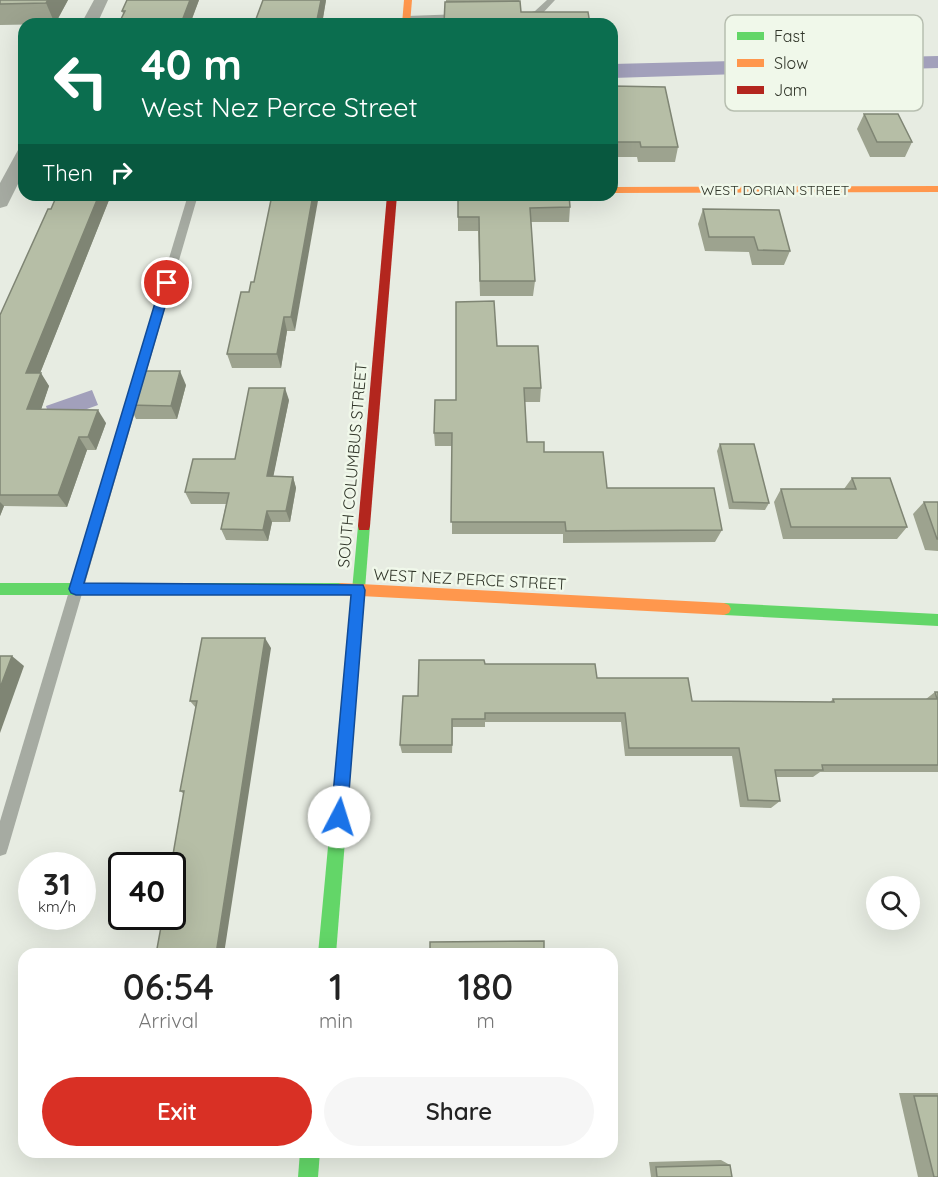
<!DOCTYPE html>
<style>
body{margin:0;font-family:Quicksand,sans-serif;background:#f6f6f6;color:#222;height:100vh;display:flex;flex-direction:column;font-size:22px;white-space:nowrap}
*{box-sizing:border-box;margin:0}
p{font-size:20px;color:#767676}
.icon{flex:none;width:33px;height:33px;fill:none;stroke:currentColor;stroke-width:2;stroke-linecap:round;stroke-linejoin:round}
.map{position:relative;flex:1;overflow:hidden}
.sheet{position:absolute;left:18px;top:948px;width:600px;height:210px;display:flex;flex-direction:column;background:#fff;border-radius:18px;box-shadow:0 6px 24px #0002}
.sheet>*{flex:none}
.hud{position:absolute;left:18px;top:18px;width:600px;height:183px;border-radius:18px;box-shadow:0 6px 24px #0002;background:#0b6e4f;color:#fff;overflow:hidden}
.controls{position:absolute;left:866px;top:876px;display:grid;gap:12px}
.controls a{display:grid;place-items:center;width:54px;height:54px;border-radius:50%;background:#fff;box-shadow:0 6px 24px #0002;font-size:30px}
.speed{position:absolute;left:18px;top:852px;display:flex;gap:12px;font-size:30px;font-weight:700;text-align:center}
.speed>*{display:grid;place-content:center;width:78px;height:78px;border-radius:50%;background:#fff;box-shadow:0 6px 24px #0002;line-height:1}
.speed small{font-size:15px;font-weight:400}
.speed .limit{border:3px solid #111;border-radius:9px;background:#fff;color:#111}
.pin{position:absolute;display:grid;place-items:center;width:51px;height:51px;color:#fff;margin:-26px;border:3px solid #fff;border-radius:50%;box-shadow:0 2px 6px #0007}
.me{position:absolute;width:66px;margin:-33px;rotate:5deg;stroke-linejoin:round;filter:drop-shadow(0 0 4px #0008)}
.turn{display:flex;align-items:center;gap:21px;height:126px;padding:0 24px;font-size:27px}
.turn .icon{width:78px;height:78px;stroke-width:2.5}
.turn b{display:block;font-size:42px;line-height:51px}
.then{display:flex;align-items:center;height:57px;padding:0 24px;background:#0003;gap:12px;font-size:22px}
.eta{display:flex;justify-content:space-evenly;align-items:center;height:102px;text-align:center}
.eta b{font-size:36px;font-weight:600;line-height:42px}
.primary-button{display:flex;gap:12px;margin-top:auto;padding:12px 24px}
.primary-button a{flex:1;height:69px;border-radius:36px;background:#d93025;color:#fff;font-size:24px;font-weight:600;line-height:69px;text-align:center}
.primary-button a+a{background:#f6f6f6;color:#222}
.map>svg:first-child{display:block}
</style>
<div class="map">
<svg width="938" height="1177" viewBox="0 0 938 1177">
<rect width="100%" height="100%" fill="#e7ece2"/>
<polygon fill="#a2a0bb" points="92,390 98,405 51,422 46,406"/>
<g fill="none" stroke-linecap="round" stroke-linejoin="round">
<polygon fill="#a2a0bb" fill-rule="evenodd" points="938,56 938,68 612,78 612,64"/>
<g fill="#a6aba2" fill-rule="evenodd">
<polygon points="547,0 555,0 541,15 523,18 519,16 535,11"/>
<polygon points="462,14 466,16 465,18 407,20 403,18 407,16"/>
<polygon points="188,195 198,195 8,848 6,854 0,856 0,821"/>
</g>
<g fill="#a6aba2" fill-rule="evenodd">
<polygon points="94,0 108,0 97,24 81,24"/>
<polygon points="24,149 24,172 7,206 0,208 0,183 18,150"/>
</g>
<g fill="#63d668" fill-rule="evenodd">
<polygon points="364,521 369,522 370,526 336,954 318,954 358,526 359,522"/>
<polygon points="0,583 341,583 346,585 348,589 346,593 341,595 0,595"/>
<polygon points="724,603 938,614 938,626 724,615 719,613 717,609 719,605"/>
<polygon points="300,1152 320,1152 318,1177 298,1177"/>
</g>
<g fill="#ff974d" fill-rule="evenodd">
<polygon points="404,0 412,0 410,24 402,24"/>
<polygon points="938,186 938,192 612,193 612,187"/>
<polygon points="341,583 724,603 729,605 731,609 729,613 724,615 341,595 336,593 334,589 336,585"/>
</g>
<polygon fill="#b3261e" fill-rule="evenodd" points="387,195 397,195 370,526 369,530 359,530 358,526"/>
</g>
<g fill="#9da38f">
<polygon points="0,0 68,0 55,24 0,25"/>
<polygon points="199,0 190,24 121,24 120,21 123,14 122,11"/>
<polygon points="326,0 322,24 257,24 256,19"/>
<polygon points="446,0 519,0 521,12 590,24 446,2"/>
<polygon points="612,86 678,147 675,162 638,162 637,157 612,157"/>
<polygon points="864,114 912,142 905,157 870,157 857,129"/>
<polygon points="111,195 40,373 49,386 41,409 106,423 96,450 87,450 67,507 4,506 0,516 0,315 51,209"/>
<polygon points="272,195 295,331 287,331 281,368 232,368 227,354 249,292 254,282"/>
<polygon points="458,195 570,207 569,222 531,222 535,281 533,296 480,296 478,231 458,231"/>
<polygon points="703,209 790,251 784,265 752,265 749,252 705,251 698,224"/>
<polygon points="497,346 541,388 540,402 525,402 527,442 607,488 722,530 715,542 563,543 563,534 452,534 452,446 435,446 434,433 456,400"/>
<polygon points="186,385 177,419 136,419 129,405"/>
<polygon points="289,400 273,476 293,477 296,488 290,522 272,522 268,541 226,540 221,529 226,504 191,504 185,492 235,459"/>
<polygon points="720,444 769,503 765,510 729,509 717,451"/>
<polygon points="852,478 907,527 897,539 783,539 774,502 781,489 844,489"/>
<polygon points="924,502 938,502 938,551 925,550 913,514"/>
<polygon points="271,648 184,794 180,791 196,708 190,701"/>
<polygon points="485,664 597,678 692,701 830,702 833,699 926,699 935,692 938,692 938,772 820,772 813,777 776,777 780,801 771,808 740,807 732,756 625,756 621,722 485,722 485,727 453,727 452,753 402,753 400,745 418,696"/>
<polygon points="899,1093 938,1093 938,1177 918,1177"/>
<polygon points="721,1160 730,1165 732,1177 651,1177 649,1162"/>
</g>
<g fill="#7f8574">
<polygon points="48,0 68,0 55,24 46,3"/>
<polygon points="190,0 199,0 190,24 183,24 182,21"/>
<polygon points="321,0 326,0 322,24 318,24 317,20"/>
<polygon points="99,195 111,195 35,386 26,373"/>
<polygon points="313,195 319,195 295,331 291,317"/>
<polygon points="284,317 287,331 281,368 277,354"/>
<polygon points="180,371 186,385 177,419 171,406"/>
<polygon points="41,373 49,386 37,422 27,409"/>
<polygon points="285,388 289,400 271,488 267,476"/>
<polygon points="98,410 106,423 96,450 88,437"/>
<polygon points="79,437 87,450 67,507 58,495"/>
<polygon points="293,477 296,488 290,522 286,511"/>
<polygon points="0,502 4,506 0,516"/>
<polygon points="267,511 272,522 268,541 263,530"/>
<polygon points="265,638 271,648 224,954 216,954"/>
<polygon points="12,656 24,666 0,733 0,688"/>
</g>
<g fill="#b6bea6" stroke="#7f8574" stroke-width="1.5">
<polygon points="0,0 48,0 46,3 0,4"/>
<polygon points="127,0 190,0 182,21 164,21 163,24 122,24 124,21 120,21 125,11 122,11"/>
<polygon points="263,0 321,0 317,20 256,19"/>
<polygon points="520,1 521,12 588,12 590,24 444,24 445,2"/>
<polygon points="612,86 665,87 678,147 641,147 640,142 612,142"/>
<polygon points="864,114 898,114 912,142 877,142"/>
<polygon points="57,195 99,195 26,373 41,373 27,409 98,410 88,437 79,437 58,495 0,495 0,315 48,209 51,209"/>
<polygon points="272,195 313,195 291,317 284,317 277,354 227,354 241,292 249,292 251,282 254,282"/>
<polygon points="458,195 569,195 570,207 530,208 535,281 480,281 479,217 458,217"/>
<polygon points="703,209 779,210 790,251 758,250 754,237 709,237"/>
<polygon points="494,301 497,346 538,346 541,388 524,388 527,442 544,442 544,452 603,452 607,488 714,488 722,530 566,531 565,522 451,522 452,433 434,433 435,400 456,400 456,302"/>
<polygon points="140,371 180,371 171,406 129,405"/>
<polygon points="249,388 285,388 267,476 293,477 286,511 267,511 263,530 221,529 229,493 185,492 193,459 235,459"/>
<polygon points="720,444 754,444 769,503 733,502"/>
<polygon points="852,478 890,478 907,527 791,527 781,489 856,489"/>
<polygon points="924,502 938,502 938,539 937,539"/>
<polygon points="202,638 265,638 216,954 156,954 163,916 172,916 172,866 171,866 184,791 180,791 197,701 190,701"/>
<polygon points="0,656 12,656 0,688"/>
<polygon points="419,660 484,660 485,664 595,664 597,678 688,678 692,701 834,702 833,699 937,699 935,692 938,692 938,765 822,765 823,770 775,770 780,801 748,800 739,748 629,748 625,713 485,713 485,719 452,719 452,745 400,745 403,696 418,696"/>
<polygon points="544,941 544,954 430,954 430,942"/>
<polygon points="914,1096 938,1096 938,1177 934,1177"/>
<polygon points="730,1165 732,1177 657,1177 656,1167"/>
</g>
<polygon fill="#1a73e8" stroke="#114b97" stroke-width="1.5" points="167,279 172,283 84,583 363,585 365,590 347,817 345,823 339,825 333,823 331,817 351,595 76,595 71,593 69,589 161,283"/>
<g text-anchor="middle" stroke-width="5" stroke-linejoin="round" paint-order="stroke">
<g font-size="14" fill="#31362a" stroke="#f0f8ea">
<text x="775" y="195">WEST DORIAN STREET</text>
</g>
<g font-size="16" fill="#31362a" stroke="#f0f8ea">
<text transform="translate(352 465) rotate(-85)" y="6">SOUTH COLUMBUS STREET</text>
<text transform="translate(470 579) rotate(3)" y="6">WEST NEZ PERCE STREET</text>
</g>
</g>
<rect x="725" y="15" width="198" height="96" rx="9" fill="#f0f8ea" stroke="#b7beb0" stroke-width="1.5"/>
<rect x="737" y="32" width="27" height="8" fill="#63d668"/>
<rect x="737" y="59" width="27" height="8" fill="#ff974d"/>
<rect x="737" y="86" width="27" height="8" fill="#b3261e"/>
<g font-size="16" fill="#31362a">
<text x="774" y="42">Fast</text>
<text x="774" y="69">Slow</text>
<text x="774" y="96">Jam</text>
</g>
</svg>
<div class="controls">
<a><svg class="icon" aria-label="search" viewBox="0 0 24 24"><circle cx="10" cy="10" r="6"/><path d="M15 15l6 6"/></svg></a>
</div>
<div class="speed"><div>31<small>km/h</small></div><div class="limit">40</div></div>
<div class="pin" style="left:167px;top:283px;background:#d93025"><svg class="icon" aria-label="arrive" viewBox="0 0 24 24"><path d="M6 21V4h12l-3 4 3 4H6"/></svg></div>
<svg class="me" style="left:339px;top:817px" viewBox="-20 -20 40 40"><circle r="19" fill="#fff"/><path d="M0-13L10 11 0 6-10 11z" fill="#1a73e8"/></svg>
<div class="hud">
<div class="turn"><svg class="icon" aria-label="left" viewBox="0 0 24 24"><path d="M17 20v-9H6M10 6l-5 5 5 5"/></svg><div><b>40 m</b>West Nez Perce Street</div></div>
<div class="then">Then<svg class="icon" aria-label="right" viewBox="0 0 24 24"><path d="M7 20v-9h11M14 6l5 5-5 5"/></svg></div>
</div>
<section class="sheet">
<div class="eta">
<div><b>06:54</b><p>Arrival</p></div>
<div><b>1</b><p>min</p></div>
<div><b>180</b><p>m</p></div>
</div>
<div class="primary-button"><a>Exit</a><a>Share</a></div>
</section>
</div>
